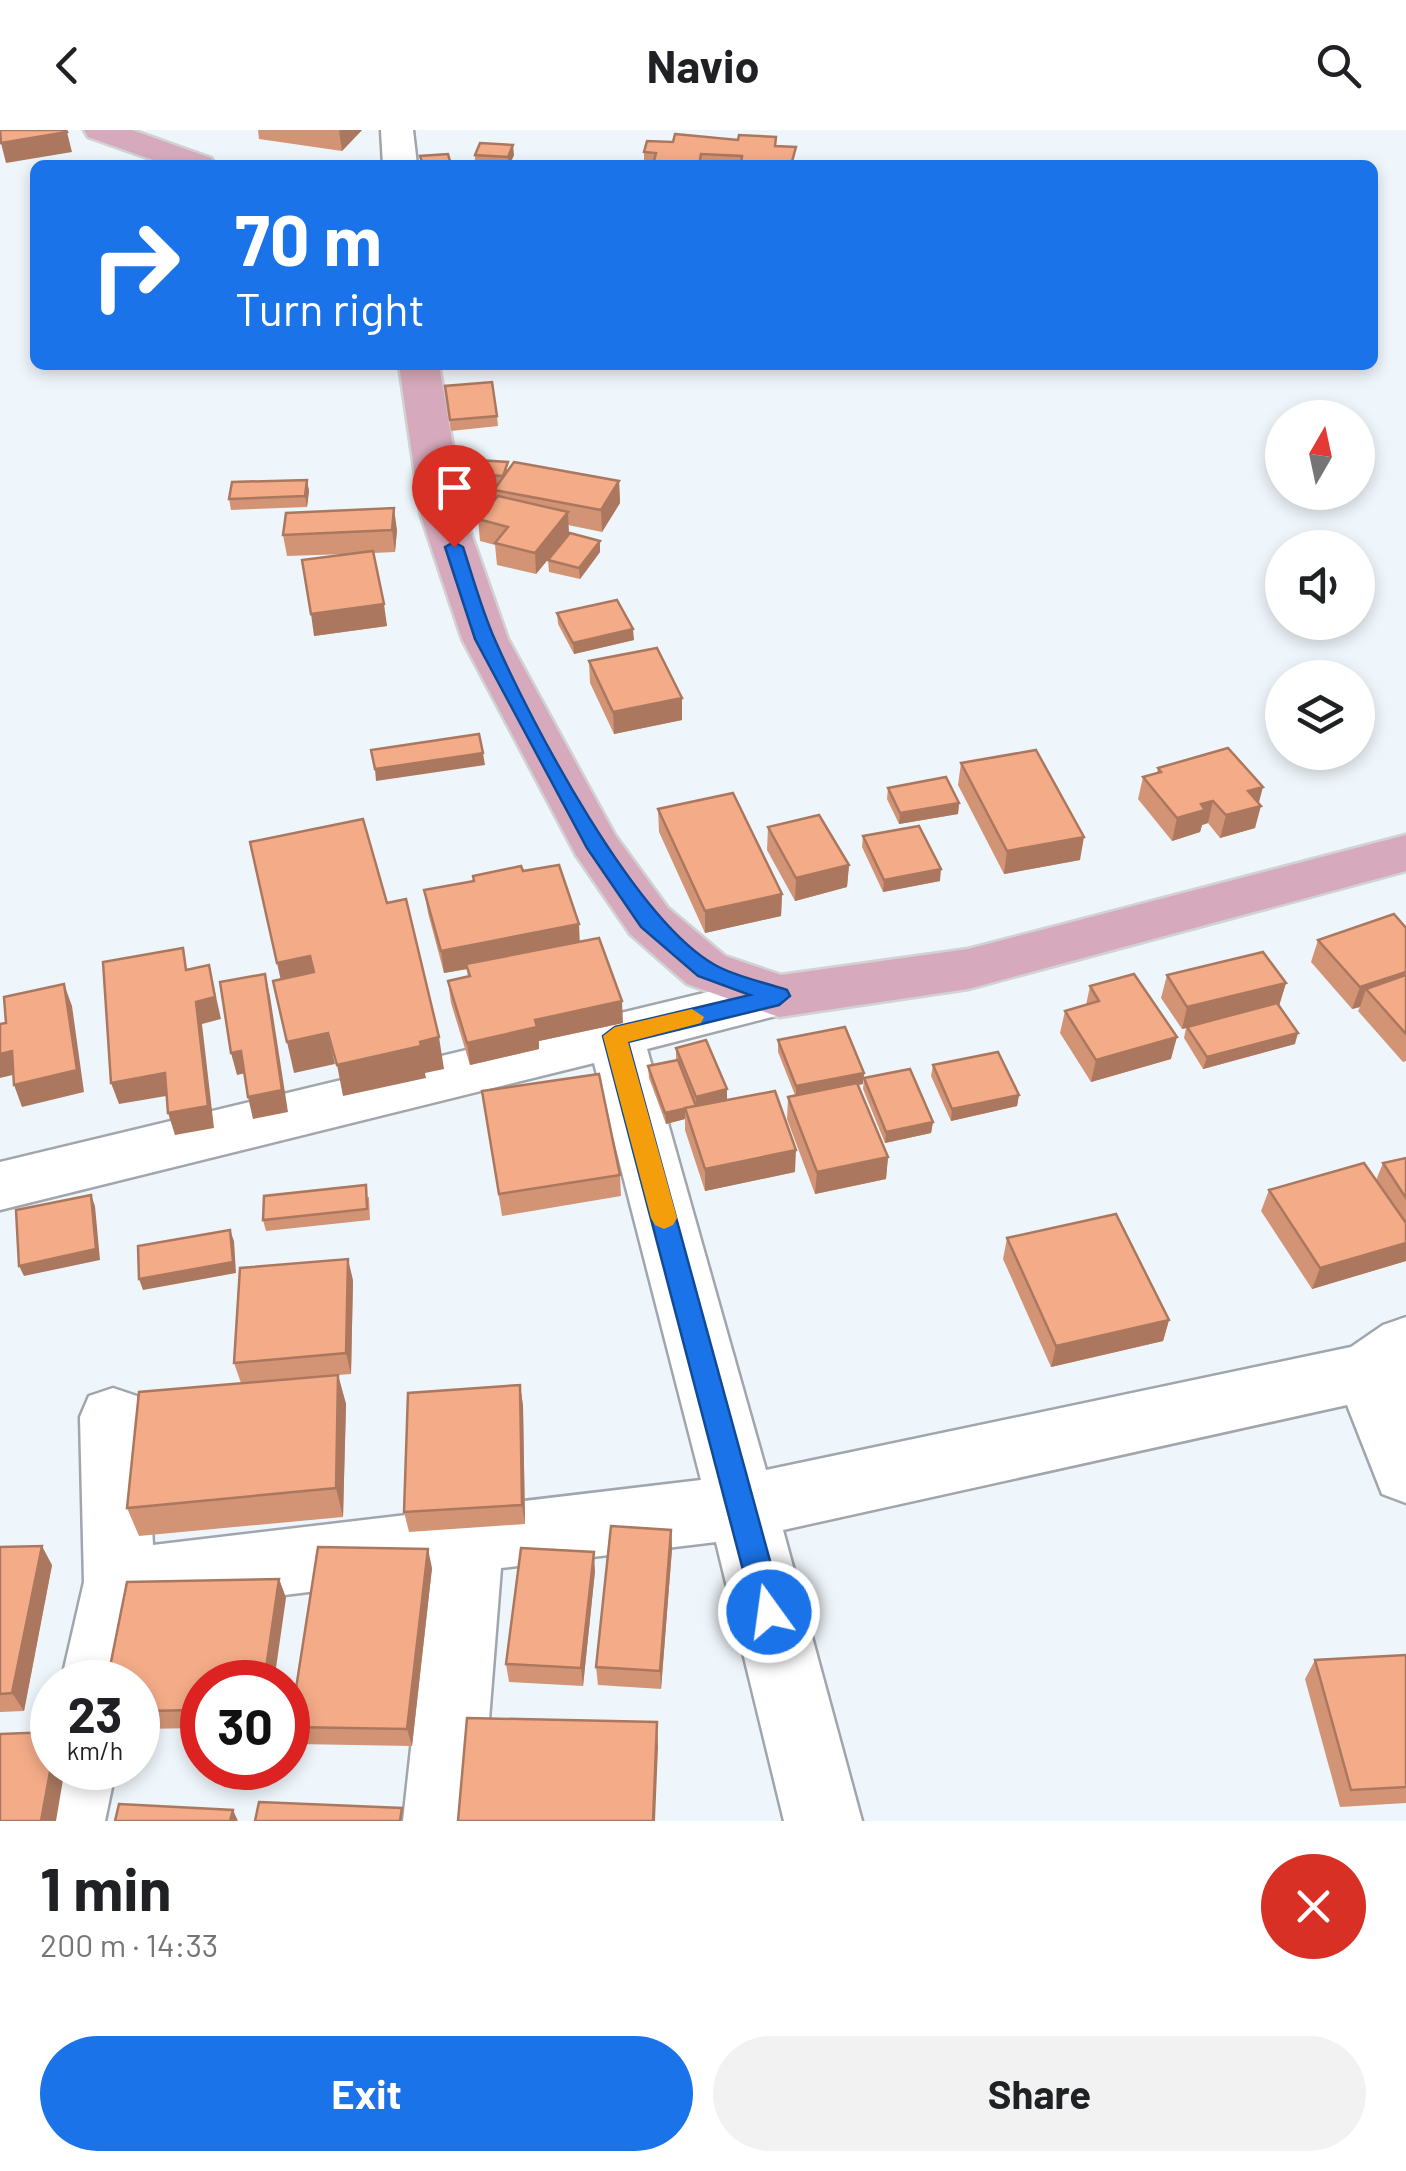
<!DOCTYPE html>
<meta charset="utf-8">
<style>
body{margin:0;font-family:Barlow,sans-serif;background:#f2f2f2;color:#202124;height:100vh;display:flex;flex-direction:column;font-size:38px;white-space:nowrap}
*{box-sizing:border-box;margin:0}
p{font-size:32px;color:#757577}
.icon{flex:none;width:55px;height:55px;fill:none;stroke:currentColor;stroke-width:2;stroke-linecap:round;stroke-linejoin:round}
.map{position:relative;height:1691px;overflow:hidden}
.sheet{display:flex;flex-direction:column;background:#fff;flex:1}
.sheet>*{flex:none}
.guide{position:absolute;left:30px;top:30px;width:1348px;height:210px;border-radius:15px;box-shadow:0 5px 15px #0003;background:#1a73e8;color:#fff;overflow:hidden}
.needle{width:65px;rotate:9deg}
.controls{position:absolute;left:1265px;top:270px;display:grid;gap:20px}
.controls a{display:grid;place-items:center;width:110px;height:110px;border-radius:50%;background:#fff;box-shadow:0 5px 15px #0003;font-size:50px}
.speed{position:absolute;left:30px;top:1530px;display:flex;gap:20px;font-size:50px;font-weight:700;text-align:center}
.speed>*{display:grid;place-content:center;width:130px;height:130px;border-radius:50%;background:#fff;box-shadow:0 5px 15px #0003;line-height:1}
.speed small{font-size:25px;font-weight:400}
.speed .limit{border:15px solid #d22;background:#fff;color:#111}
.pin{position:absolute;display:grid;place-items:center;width:85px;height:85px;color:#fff;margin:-102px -42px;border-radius:50% 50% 50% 0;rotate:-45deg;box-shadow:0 0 10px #0007}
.pin .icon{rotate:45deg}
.me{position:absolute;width:110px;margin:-55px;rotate:346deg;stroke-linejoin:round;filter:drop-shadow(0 0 8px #0008)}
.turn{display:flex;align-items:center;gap:35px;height:210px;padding:0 40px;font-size:45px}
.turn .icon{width:130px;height:130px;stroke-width:2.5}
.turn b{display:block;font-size:70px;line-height:85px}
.round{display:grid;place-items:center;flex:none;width:105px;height:105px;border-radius:52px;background:#f2f2f2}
.headline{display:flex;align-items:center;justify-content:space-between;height:170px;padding:0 40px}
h1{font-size:60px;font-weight:700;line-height:75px}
.cta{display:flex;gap:20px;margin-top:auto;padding:20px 40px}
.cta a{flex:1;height:115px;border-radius:60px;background:#1a73e8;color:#fff;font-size:40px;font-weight:700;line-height:115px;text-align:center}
.cta a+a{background:#f2f2f2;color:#202124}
header{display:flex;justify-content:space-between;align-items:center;height:130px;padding:0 40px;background:#fff;font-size:45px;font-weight:700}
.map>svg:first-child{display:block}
</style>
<header><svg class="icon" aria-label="back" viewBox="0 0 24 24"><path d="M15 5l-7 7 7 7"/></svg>Navio<svg class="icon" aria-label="search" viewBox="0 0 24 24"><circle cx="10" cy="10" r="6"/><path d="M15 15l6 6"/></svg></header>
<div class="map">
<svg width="1406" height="1691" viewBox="0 0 1406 1691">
<rect width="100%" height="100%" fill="#eff6fb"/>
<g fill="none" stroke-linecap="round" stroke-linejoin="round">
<g stroke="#a0a6ac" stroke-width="5">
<g id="minor">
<polygon points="381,0 413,0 417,35 383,35"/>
<polygon points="779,845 799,852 807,866 799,880 647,919 766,1340 1351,1217 1383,1195 1406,1187 1406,1373 1382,1364 1347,1275 783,1400 862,1691 784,1691 716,1412 501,1438 481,1691 403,1691 430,1447 148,1482 133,1552 61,1552 84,1452 80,1287 89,1266 113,1258 137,1266 146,1287 153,1415 701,1350 594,933 0,1080 0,1032"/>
<polygon points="51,1611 52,1638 116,1638 105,1691 27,1691"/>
</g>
</g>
<g stroke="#d1d2d2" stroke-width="5">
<g id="major">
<polygon points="84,0 132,0 211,28 216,35 167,35 88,7"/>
<polygon points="399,235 439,235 465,386 508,509 615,705 668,778 725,826 781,845 968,819 1406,705 1406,741 968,859 779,887 687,854 630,804 576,725 462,509 421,386"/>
</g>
</g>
<use href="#minor" fill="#fff" fill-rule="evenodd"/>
<use href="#major" fill="#d6aabc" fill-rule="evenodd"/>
</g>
<g fill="#d29475">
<polygon points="258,0 362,0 342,21 259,9"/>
<polygon points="776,7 776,16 796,35 644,35 644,22 673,12"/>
<polygon points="475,25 514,25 510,35 475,35"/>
<polygon points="445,256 497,286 498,296 451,301"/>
<polygon points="508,339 619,351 620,373 602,402 568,395 569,404 536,444 497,435 495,415 480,411 478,389 495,370 494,360 496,357 473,355 472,344"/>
<polygon points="307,350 309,361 307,377 231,380 229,369"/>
<polygon points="397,400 395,422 373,423 387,496 314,506 347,424 287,426 283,405"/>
<polygon points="600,422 580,449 549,442 548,430"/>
<polygon points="557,483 634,510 574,524 558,494"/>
<polygon points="589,531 682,568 682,590 614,604 590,553"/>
<polygon points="961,633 1080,730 1004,744 958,655"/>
<polygon points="1158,638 1259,673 1255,698 1220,708 1208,693 1202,695 1200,702 1172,711 1138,669 1143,647 1157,643"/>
<polygon points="888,658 959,673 958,684 899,694 887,669"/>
<polygon points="658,679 782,764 781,786 705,803 659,702"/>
<polygon points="768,697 849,735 847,757 795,771 767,720"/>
<polygon points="863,706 940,751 883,762 862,717"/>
<polygon points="523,741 580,812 623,893 539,911 539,919 470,935 451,873 448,851 468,847 467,839 444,843 428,783 424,760 473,751 473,746"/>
<polygon points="1406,798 1406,931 1403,932 1358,881 1360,877 1352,879 1311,832 1318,810"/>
<polygon points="1167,845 1286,853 1279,875 1295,914 1203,939 1184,908 1186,898 1182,899 1161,868"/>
<polygon points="1090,856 1171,929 1091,952 1060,903 1065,881 1086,875"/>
<polygon points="778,910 864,943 863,954 858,955 888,1027 886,1049 815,1064 787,989 788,967 795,965 778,922"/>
<polygon points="676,918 727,970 795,1042 705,1061 685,1000 685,989 666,994 649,948 648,936 676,930"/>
<polygon points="933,935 1019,965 1017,976 951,991 931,946"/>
<polygon points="864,948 933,992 931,1003 885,1013 863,959"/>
<polygon points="482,961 620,1045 621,1066 502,1086"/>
<polygon points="1406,1028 1406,1131 1312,1159 1261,1081 1269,1060 1376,1050 1383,1033"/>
<polygon points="369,1067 370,1090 266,1101 263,1090"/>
<polygon points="1007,1108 1169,1190 1163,1211 1051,1237 1003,1129"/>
<polygon points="353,1150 351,1244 338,1245 346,1274 343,1387 139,1406 127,1378 241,1253 234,1233"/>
<polygon points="520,1255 523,1276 525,1394 409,1402 404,1382"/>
<polygon points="671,1400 672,1419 661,1559 598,1555 596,1537"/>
<polygon points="0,1417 52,1435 24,1581 0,1582"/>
<polygon points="432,1438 412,1616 296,1614 290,1597"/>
<polygon points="595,1441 583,1556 509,1552 506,1534"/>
<polygon points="279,1449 286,1468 202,1552 202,1598 138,1599 138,1552"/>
<polygon points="1406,1525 1406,1673 1340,1677 1305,1549 1315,1530"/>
</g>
<g fill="#ab785f">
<polygon points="341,0 362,0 342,21 339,1"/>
<polygon points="67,2 72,22 6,33 1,13"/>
<polygon points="513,15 514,25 509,35 508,27"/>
<polygon points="307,350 309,361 307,377 305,366"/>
<polygon points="619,351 620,373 602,402 601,380"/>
<polygon points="394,378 397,400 395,422 392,400"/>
<polygon points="568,382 569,404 536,444 535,423"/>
<polygon points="600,411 600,422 580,449 579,438"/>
<polygon points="384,474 387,496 314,506 311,484"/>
<polygon points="633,499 634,510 574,524 573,513"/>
<polygon points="682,568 682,590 614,604 613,582"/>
<polygon points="483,623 485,635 376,651 375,639"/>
<polygon points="1263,657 1258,676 1261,676 1255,698 1220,708 1226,685 1248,661"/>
<polygon points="1213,671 1208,693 1202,695 1200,702 1172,711 1177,688 1201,674"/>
<polygon points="959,673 958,684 899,694 900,683"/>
<polygon points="1084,707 1080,730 1004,744 1007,721"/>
<polygon points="849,735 847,757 795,771 796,748"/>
<polygon points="941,739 940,751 883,762 884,750"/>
<polygon points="782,764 781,786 705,803 705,781"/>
<polygon points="579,794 580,816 466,834 467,839 444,843 441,821"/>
<polygon points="310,826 317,857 284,865 277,833"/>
<polygon points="209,835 221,889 202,894 214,998 175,1005 168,983 196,872"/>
<polygon points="1406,842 1406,861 1366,859 1360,877 1352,879 1360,857"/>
<polygon points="265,844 270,866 288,982 253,989 248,967"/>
<polygon points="1286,853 1279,876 1182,899 1187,877"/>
<polygon points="64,854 72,876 84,962 22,977 14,955"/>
<polygon points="622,871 623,893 539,911 539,919 470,935 467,913 535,890"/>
<polygon points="328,903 335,934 294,943 287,912"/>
<polygon points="1298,903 1295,914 1203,939 1207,927"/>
<polygon points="439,907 444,939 425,943 426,948 343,966 337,935"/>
<polygon points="1177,907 1171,929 1091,952 1096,930"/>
<polygon points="12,921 21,943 0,948 0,924"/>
<polygon points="241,921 246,943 237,945 231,923"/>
<polygon points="165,943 172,965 119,974 111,953"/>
<polygon points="864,943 863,954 796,967 796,956"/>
<polygon points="727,959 727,971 685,978 685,989 666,994 665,983 696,976 696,967"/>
<polygon points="1019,965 1017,976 951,991 952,979"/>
<polygon points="933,992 931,1003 885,1013 886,1002"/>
<polygon points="796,1020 795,1042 705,1061 705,1039"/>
<polygon points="888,1027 886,1049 815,1064 817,1042"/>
<polygon points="91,1065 95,1076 100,1130 24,1146 19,1136"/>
<polygon points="230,1100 234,1111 236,1143 143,1160 139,1149"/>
<polygon points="1406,1113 1406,1131 1312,1159 1320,1138"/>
<polygon points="348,1129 353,1150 351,1244 346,1223"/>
<polygon points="1169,1190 1163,1211 1051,1237 1056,1216"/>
<polygon points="338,1245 346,1274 343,1387 336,1358"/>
<polygon points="520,1255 523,1276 525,1394 522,1375"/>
<polygon points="671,1400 672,1419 661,1559 660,1541"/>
<polygon points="42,1416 52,1435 24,1581 12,1563"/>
<polygon points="428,1419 432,1438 412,1616 407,1599"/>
<polygon points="594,1422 595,1441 583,1556 581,1538"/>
<polygon points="279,1449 286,1468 274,1552 264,1552"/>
<polygon points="657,1592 658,1617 655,1691 653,1691"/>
<polygon points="52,1631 52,1638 65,1638 56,1691 41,1691"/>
<polygon points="233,1680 238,1691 230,1691"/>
</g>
<g fill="#f4ac88" stroke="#ab785f" stroke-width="2.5">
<polygon points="0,0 66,0 67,2 1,13"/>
<polygon points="675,4 738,10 739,5 776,7 775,16 796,17 791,35 741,35 742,26 701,24 699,35 653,35 656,23 644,22 647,11 673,12"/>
<polygon points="480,13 513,15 508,27 475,25"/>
<polygon points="448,24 451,35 423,35 420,26"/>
<polygon points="492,252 497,286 450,290 445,256"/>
<polygon points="476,330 508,332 503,346 472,344"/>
<polygon points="514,332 619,351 601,380 494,360"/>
<polygon points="307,350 305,366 229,369 232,352"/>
<polygon points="498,366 568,382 535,423 495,413 508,397 478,389"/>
<polygon points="394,378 392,400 283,405 286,383"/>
<polygon points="570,403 600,411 579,438 548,430"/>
<polygon points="373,421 384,474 311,484 302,430"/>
<polygon points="617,470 633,499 573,513 557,483"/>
<polygon points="657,518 682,568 613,582 589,531"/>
<polygon points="479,604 483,623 375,639 371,620"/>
<polygon points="1228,618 1263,657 1248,661 1261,676 1226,685 1213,671 1201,674 1205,680 1177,688 1143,647 1161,642 1158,638"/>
<polygon points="1036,620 1084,707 1007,721 961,633"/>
<polygon points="946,647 959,673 900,683 888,658"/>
<polygon points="733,663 782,764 705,781 658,679"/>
<polygon points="819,685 849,735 796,748 768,697"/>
<polygon points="363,689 387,773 406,769 439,907 420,912 421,916 337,935 328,903 287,912 273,851 314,842 310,826 277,833 250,712"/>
<polygon points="919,696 941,739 884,750 863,706"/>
<polygon points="559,735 579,794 441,821 424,760 474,751 473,746 521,736 523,741"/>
<polygon points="1394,784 1406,798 1406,842 1360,857 1318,810"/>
<polygon points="599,808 622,871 535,890 537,897 467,913 448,851 470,846 466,834"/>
<polygon points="183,818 186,840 209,835 215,867 196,872 208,976 168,983 165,943 111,953 103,832"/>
<polygon points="1263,822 1286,853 1187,877 1167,845"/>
<polygon points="265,844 282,960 248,967 241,921 231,923 220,852"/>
<polygon points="1134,844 1177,907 1096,930 1065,881 1099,871 1090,856"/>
<polygon points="1406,845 1406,904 1366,859"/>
<polygon points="64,854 77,940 14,955 12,921 0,924 0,894 6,893 4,867"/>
<polygon points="1277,873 1298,903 1207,927 1187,897"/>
<polygon points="845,897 864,943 796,956 778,910"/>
<polygon points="706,910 727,959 696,967 676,918"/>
<polygon points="998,922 1019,965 952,979 933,935"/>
<polygon points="678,930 696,976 665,983 648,936"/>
<polygon points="910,939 933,992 886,1002 864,948"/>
<polygon points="599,944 620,1045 499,1064 482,961"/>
<polygon points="857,953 888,1027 817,1042 788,967"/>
<polygon points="775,961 796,1020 705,1039 685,978"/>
<polygon points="1406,1028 1406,1068 1383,1033"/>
<polygon points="1364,1033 1406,1093 1406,1113 1320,1138 1269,1060"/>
<polygon points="366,1055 367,1079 263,1090 264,1066"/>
<polygon points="91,1065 96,1119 19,1136 16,1080"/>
<polygon points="1116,1084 1169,1190 1056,1216 1007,1108"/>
<polygon points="230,1100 233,1132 139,1149 138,1116"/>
<polygon points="348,1129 346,1223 234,1233 240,1138"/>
<polygon points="338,1245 336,1358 127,1378 139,1262"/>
<polygon points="520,1255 522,1375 404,1382 408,1263"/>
<polygon points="611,1396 671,1400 660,1541 596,1537"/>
<polygon points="42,1416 12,1563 0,1564 0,1417"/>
<polygon points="318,1417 428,1419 407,1599 290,1597"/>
<polygon points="521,1418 594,1422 581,1538 506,1534"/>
<polygon points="279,1449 264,1552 202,1552 202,1580 138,1581 138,1552 107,1552 127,1452"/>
<polygon points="1406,1525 1406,1657 1351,1660 1315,1530"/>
<polygon points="467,1588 657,1592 653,1691 458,1691"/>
<polygon points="52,1602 52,1631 41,1691 0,1691 0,1604"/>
<polygon points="259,1672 402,1678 400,1691 255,1691"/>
<polygon points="119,1674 233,1680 230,1691 115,1691"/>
</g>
<path fill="#1a73e8" stroke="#114b97" stroke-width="2.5" d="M454,412L463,417C473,448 482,481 495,510C533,596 635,790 715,835C736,847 764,852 787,860L790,866L779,875L628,912L784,1482L780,1492L769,1496L759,1492L754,1482L603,906L615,897L750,865L698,846L641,797L587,718L475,509L445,417Z"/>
<polygon fill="#f59e0b" points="692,879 704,887 701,893 628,912 677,1088 673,1095 664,1099 655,1095 651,1088 603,906 615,897"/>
</svg>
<div class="controls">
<a><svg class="needle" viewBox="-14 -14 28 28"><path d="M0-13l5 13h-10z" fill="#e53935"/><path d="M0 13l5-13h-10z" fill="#757577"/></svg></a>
<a><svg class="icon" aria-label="sound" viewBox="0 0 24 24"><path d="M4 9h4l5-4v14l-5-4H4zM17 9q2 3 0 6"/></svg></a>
<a><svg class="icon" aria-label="layers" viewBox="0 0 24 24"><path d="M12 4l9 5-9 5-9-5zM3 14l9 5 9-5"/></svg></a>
</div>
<div class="speed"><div>23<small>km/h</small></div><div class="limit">30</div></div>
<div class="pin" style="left:454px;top:417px;background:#d93025"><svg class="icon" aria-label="arrive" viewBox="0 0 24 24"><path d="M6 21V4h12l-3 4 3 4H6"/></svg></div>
<svg class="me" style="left:769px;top:1482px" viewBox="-20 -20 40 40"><circle r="17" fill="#1a73e8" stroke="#fff" stroke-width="3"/><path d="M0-11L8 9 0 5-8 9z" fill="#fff"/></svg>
<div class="guide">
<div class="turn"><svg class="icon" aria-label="right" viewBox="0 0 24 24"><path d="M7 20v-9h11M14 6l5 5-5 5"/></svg><div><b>70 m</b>Turn right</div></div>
</div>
</div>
<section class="sheet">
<div class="headline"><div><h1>1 min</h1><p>200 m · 14:33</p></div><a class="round" style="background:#d93025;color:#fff"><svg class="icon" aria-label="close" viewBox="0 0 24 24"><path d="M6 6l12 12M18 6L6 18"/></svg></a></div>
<div class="cta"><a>Exit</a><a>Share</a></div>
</section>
